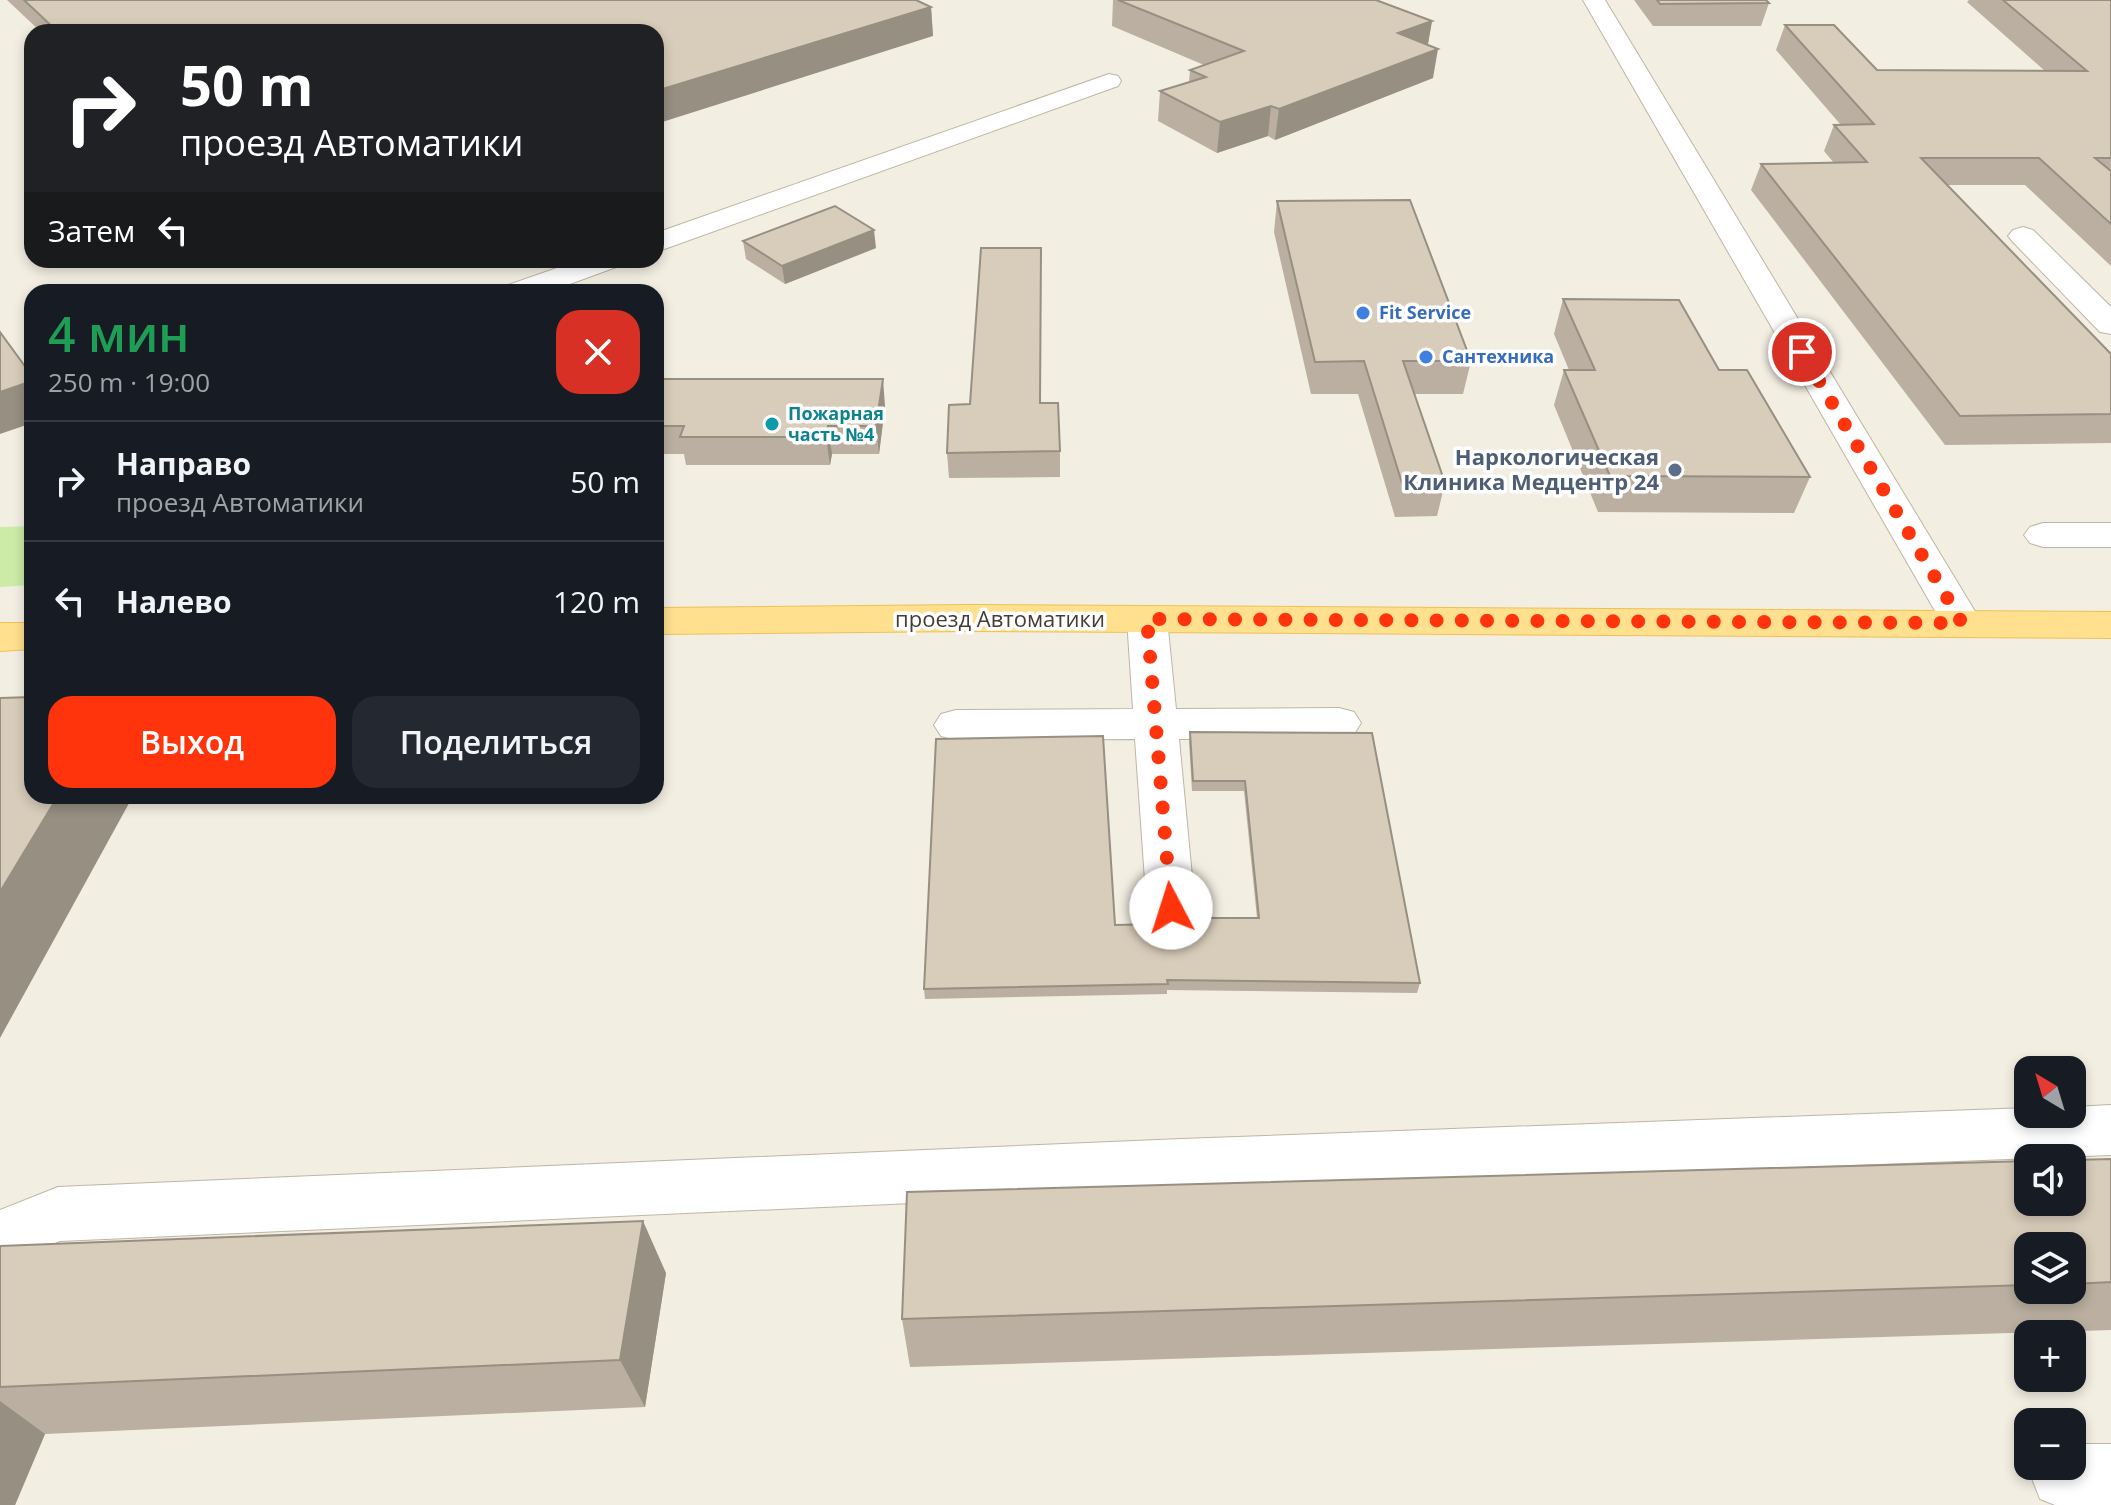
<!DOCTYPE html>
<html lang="ru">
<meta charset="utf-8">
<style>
body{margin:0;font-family:"Open Sans",sans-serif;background:#242831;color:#f1f3f6;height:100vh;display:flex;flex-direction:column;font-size:30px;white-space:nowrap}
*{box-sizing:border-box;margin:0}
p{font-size:26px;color:#9ea1a6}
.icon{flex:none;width:44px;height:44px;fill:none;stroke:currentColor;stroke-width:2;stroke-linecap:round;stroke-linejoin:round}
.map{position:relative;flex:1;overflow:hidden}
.drawer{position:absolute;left:24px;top:284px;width:640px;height:520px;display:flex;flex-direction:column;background:#171b24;border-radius:24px;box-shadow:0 4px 12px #0003}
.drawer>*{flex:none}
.guide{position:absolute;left:24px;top:24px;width:640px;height:244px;border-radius:24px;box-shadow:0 4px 12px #0003;background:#202124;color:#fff;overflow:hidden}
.needle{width:52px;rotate:322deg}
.fabs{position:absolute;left:2014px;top:1056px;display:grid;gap:16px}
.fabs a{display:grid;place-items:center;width:72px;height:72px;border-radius:16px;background:#171b24;box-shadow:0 4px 12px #0003;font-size:40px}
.pin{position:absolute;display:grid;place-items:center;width:68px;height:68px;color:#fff;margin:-34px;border:4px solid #fff;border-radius:50%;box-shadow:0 2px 8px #0007}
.me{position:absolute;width:88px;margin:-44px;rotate:355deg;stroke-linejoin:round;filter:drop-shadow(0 0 6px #0008)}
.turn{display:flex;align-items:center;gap:28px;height:168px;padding:0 24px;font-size:36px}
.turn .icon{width:104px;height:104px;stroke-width:2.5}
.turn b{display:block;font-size:56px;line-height:68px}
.then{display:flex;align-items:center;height:76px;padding:0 24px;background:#0003;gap:16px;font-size:30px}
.round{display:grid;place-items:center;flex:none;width:84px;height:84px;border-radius:24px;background:#242831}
.headline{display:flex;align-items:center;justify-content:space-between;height:136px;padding:0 24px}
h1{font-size:48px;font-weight:600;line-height:60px;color:#1e9e55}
.action{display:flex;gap:16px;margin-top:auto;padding:16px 24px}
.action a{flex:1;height:92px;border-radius:24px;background:#ff340c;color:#fff;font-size:32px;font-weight:600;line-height:92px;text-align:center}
.action a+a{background:#242831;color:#f1f3f6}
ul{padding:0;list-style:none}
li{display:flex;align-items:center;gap:24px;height:120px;padding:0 24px;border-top:2px solid #363941}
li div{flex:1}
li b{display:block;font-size:30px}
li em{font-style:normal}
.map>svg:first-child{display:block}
</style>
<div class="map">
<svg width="2111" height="1505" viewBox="0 0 2111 1505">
<rect width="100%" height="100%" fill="#f3eee2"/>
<polygon fill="#cbeba7" points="32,526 32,585 0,587 0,527"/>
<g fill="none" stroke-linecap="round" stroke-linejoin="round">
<g stroke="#beb6a4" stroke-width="2">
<g id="minor">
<polygon points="1583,0 1605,0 1982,623 1976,632 1962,636 1948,632 1942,623"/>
<polygon points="1109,74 1118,76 1121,81 1118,86 656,252 656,233"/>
<polygon points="2023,227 2033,230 2111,307 2111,334 2100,332 2013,242 2008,236 2013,230"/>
<polygon points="580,260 623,260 619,266 548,292 504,292 508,285"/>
<polygon points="2043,523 2111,523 2111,547 2043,547 2030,543 2024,535 2030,527"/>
<polygon points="1147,606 1161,610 1167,619 1176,709 1339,708 1354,712 1361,723 1354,734 1339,738 1179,739 1195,908 1188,922 1171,927 1154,922 1147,908 1135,739 956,740 941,736 934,725 941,714 956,710 1133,709 1127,619 1133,610"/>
<polygon points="2111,1105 2111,1155 1181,1191 60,1241 0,1266 0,1210 58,1187 1181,1139 2028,1108 2028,1114 2072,1114 2072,1107"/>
<polygon points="2072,1444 2111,1444 2111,1505 2055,1505 2040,1499 2031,1476 2035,1466 2072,1466"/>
</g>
</g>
<g stroke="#ecc156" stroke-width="2">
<g id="major">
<polygon points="969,605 2111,612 2111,638 969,631 656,634 656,608"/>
<polygon points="0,623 32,623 32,649 0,651"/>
</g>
</g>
<use href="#minor" fill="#fff" fill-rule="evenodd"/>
<use href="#major" fill="#ffe08e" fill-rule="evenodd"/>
</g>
<g fill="#baafa0" fill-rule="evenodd">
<polygon points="7,0 916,0 931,7 933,36 656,32 41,32"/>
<polygon points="1113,0 1376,0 1432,21 1428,44 1433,78 1275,140 1268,136 1217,153 1158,121 1160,91 1189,82 1190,70 1204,65 1112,26"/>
<polygon points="1634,0 1766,0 1769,3 1761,26 1653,26"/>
<polygon points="1969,0 2111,0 2111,266 2025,185 1947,185 2111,354 2111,443 1945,445 1751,190 1761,164 1834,163 1824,151 1834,125 1841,125 1776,50 1785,25 1877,70 2045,71 1967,2"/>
<polygon points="1277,201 1471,361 1463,394 1414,394 1445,483 1437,516 1395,517 1358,394 1311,394 1274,232"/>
<polygon points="743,241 876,248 785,284 746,259"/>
<polygon points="1563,299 1719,370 1810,477 1794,513 1598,512 1554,405 1564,370 1569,370 1554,334"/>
<polygon points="656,395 885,406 879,454 832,454 830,465 686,465 684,454 656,454"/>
<polygon points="1040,403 1060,451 1060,477 949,478 947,453"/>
<polygon points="1190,732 1372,733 1420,983 1417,993 1167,990 1167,994 925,999 924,989 1115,925 1198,923 1199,918 1257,918 1244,791 1192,791 1189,742"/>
<path d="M2111,1159V1330L910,1367L902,1319ZM2028,1246H2072V1290H2028Z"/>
<polygon points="0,1246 666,1273 645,1407 45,1434 15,1505 0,1505"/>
</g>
<g fill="#978f82">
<polygon points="931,7 933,36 656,124 656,91"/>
<polygon points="1432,21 1427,49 1398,33"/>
<polygon points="1438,49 1433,78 1275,140 1279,109"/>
<polygon points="1271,106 1268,136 1217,153 1220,122"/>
<polygon points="874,230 876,248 785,284 782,266"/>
<polygon points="883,379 885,406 879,454 876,426"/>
<polygon points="32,381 32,423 0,434 0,392"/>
<polygon points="828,426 832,454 830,465 826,437"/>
<polygon points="58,796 133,796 0,1038 0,892"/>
<polygon points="643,1221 666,1273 645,1407 620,1360"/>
<polygon points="0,1401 45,1434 15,1505 0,1505"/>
</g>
<g fill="#d8ccba" stroke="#978f82" stroke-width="2">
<polygon points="24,0 916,0 931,7 656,91 656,32 58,32"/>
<polygon points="1118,0 1376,0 1432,21 1398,33 1438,49 1279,109 1271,106 1220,122 1160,91 1206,77 1190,70 1244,51"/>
<polygon points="1657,0 1766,0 1769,3 1660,4"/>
<polygon points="2003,0 2111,0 2111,158 2095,158 2111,171 2111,224 2039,158 1921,158 2111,354 2111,414 1960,416 1761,164 1867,162 1834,125 1874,124 1785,25 1834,25 1877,70 2087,71"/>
<polygon points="1410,200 1471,361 1403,361 1445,483 1402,483 1364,361 1315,362 1277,201"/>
<polygon points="835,206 874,230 782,266 743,241"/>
<polygon points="981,248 1041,248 1040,403 1058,403 1060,451 947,453 949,405 970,404"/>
<polygon points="1563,299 1679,300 1719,370 1747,370 1810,477 1610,476 1564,370 1595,370"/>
<polygon points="0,332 32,376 32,381 0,392"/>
<polygon points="662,379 883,379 876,426 828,426 826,437 680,437 684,426 656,426 656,395"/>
<polygon points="32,697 32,796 58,796 0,892 0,698"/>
<polygon points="1190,732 1372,733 1420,983 1167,980 1168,984 924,989 936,739 1103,736 1115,925 1199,923 1199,918 1259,918 1245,781 1193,781"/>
<polygon points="2111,1159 2111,1282 2072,1284 2072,1246 2028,1246 2028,1285 902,1319 907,1192 2028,1161 2028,1202 2072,1202 2072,1160"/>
<polygon points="643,1221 620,1360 0,1387 0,1246"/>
</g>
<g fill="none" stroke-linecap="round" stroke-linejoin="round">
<polyline stroke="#ff340c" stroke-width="14" stroke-dasharray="0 25.2" points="1171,908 1147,619 1962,623 1802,352"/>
</g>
<g fill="#3f7fe0" stroke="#fff" stroke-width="3">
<circle cx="1363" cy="313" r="8"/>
<circle cx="1426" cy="357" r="8"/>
</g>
<circle fill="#0f9aa8" stroke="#fff" stroke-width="3" cx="772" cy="424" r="8"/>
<circle fill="#5c6f8a" stroke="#fff" stroke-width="3" cx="1675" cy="470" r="8"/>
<g text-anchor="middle" stroke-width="7" stroke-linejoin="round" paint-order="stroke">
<g font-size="18" font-weight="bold" fill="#366cbe" stroke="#fff" text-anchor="start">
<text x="1379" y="319">Fit Service</text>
<text x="1442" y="363">Сантехника</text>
</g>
<g font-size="18" font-weight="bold" fill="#0d838f" stroke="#fff" text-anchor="start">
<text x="788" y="420">Пожарная<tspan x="788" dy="21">часть №4</tspan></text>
</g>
<g font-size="22" font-weight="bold" fill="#4e5e75" stroke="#fff" text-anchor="end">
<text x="1659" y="465">Наркологическая<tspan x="1659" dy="25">Клиника Медцентр 24</tspan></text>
</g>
<g font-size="22" fill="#443d32" stroke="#fff">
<text x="1000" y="627">проезд Автоматики</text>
</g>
</g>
</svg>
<div class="fabs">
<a><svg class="needle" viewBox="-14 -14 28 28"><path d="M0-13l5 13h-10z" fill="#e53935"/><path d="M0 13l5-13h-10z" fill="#9ea1a6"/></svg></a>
<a><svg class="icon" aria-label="sound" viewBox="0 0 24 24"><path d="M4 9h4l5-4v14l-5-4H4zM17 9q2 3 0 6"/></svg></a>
<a><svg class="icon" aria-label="layers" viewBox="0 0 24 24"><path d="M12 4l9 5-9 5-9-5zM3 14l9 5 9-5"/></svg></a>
<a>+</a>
<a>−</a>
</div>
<div class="pin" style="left:1802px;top:352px;background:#d93025"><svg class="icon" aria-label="arrive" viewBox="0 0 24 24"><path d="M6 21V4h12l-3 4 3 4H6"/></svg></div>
<svg class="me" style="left:1171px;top:908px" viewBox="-20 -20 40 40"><circle r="19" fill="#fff"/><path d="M0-13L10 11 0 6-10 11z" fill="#ff340c"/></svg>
<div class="guide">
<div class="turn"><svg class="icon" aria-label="right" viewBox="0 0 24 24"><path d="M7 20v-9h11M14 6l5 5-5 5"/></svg><div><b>50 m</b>проезд Автоматики</div></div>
<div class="then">Затем<svg class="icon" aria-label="left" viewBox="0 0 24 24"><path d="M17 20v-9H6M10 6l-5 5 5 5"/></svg></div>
</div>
<section class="drawer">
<div class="headline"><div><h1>4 мин</h1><p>250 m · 19:00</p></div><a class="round" style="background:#d93025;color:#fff"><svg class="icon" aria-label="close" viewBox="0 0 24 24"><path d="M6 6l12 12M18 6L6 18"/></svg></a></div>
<ul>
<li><svg class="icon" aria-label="right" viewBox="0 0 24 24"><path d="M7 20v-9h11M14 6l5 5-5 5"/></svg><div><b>Направо</b><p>проезд Автоматики</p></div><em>50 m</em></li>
<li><svg class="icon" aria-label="left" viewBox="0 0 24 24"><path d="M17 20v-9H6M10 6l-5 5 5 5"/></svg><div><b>Налево</b></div><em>120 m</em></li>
</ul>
<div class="action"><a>Выход</a><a>Поделиться</a></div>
</section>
</div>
